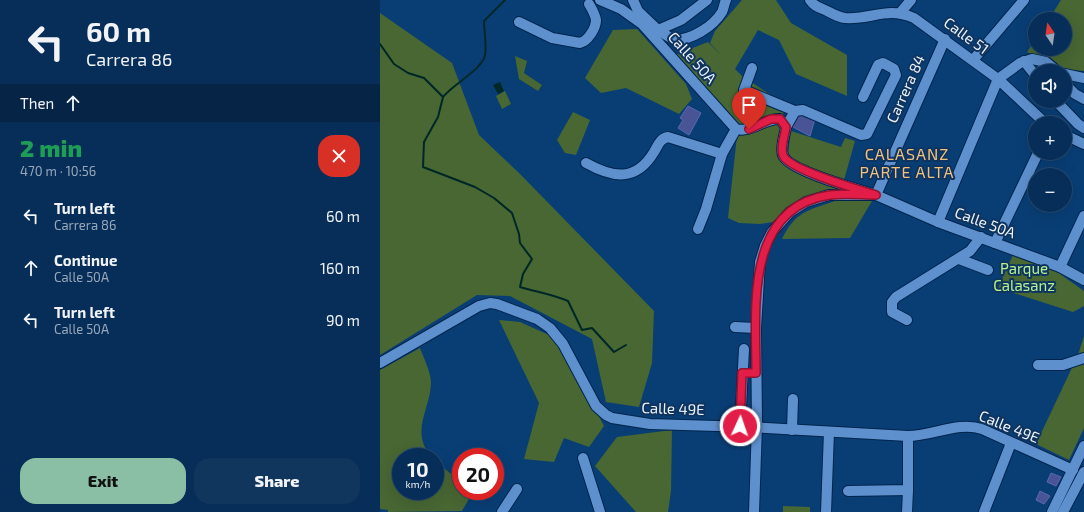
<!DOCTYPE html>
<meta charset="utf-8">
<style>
body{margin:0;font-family:"Exo 2",sans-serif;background:#10365e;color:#f1f3f6;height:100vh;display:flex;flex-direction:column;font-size:15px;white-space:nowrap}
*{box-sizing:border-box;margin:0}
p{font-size:13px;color:#98a8ba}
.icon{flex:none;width:22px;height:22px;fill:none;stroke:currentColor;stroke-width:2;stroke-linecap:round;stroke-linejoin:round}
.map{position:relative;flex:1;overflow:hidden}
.panel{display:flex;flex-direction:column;background:#072e58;width:380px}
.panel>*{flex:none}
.top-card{background:#072e58;color:#f1f3f6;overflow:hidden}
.needle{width:26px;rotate:347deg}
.tools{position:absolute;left:648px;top:12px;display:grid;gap:8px}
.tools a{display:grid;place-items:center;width:44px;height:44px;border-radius:50%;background:#072e58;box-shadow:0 4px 16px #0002,0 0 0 1px #284a6e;font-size:20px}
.speed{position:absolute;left:12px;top:448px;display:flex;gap:8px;font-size:20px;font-weight:700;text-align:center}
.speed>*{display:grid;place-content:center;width:52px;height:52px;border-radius:50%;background:#072e58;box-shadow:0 4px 16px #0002,0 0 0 1px #284a6e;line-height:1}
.speed small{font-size:10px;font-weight:400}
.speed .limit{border:6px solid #d22;background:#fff;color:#111}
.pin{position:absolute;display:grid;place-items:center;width:34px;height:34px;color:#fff;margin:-41px -17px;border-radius:50% 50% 50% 0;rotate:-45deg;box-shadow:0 0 4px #0007}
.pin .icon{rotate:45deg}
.me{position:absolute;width:44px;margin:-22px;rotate:3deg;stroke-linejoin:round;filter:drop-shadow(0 0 3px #0008)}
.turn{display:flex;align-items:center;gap:14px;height:84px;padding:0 20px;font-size:18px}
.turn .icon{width:52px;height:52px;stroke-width:2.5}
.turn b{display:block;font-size:28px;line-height:34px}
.then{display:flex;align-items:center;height:38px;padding:0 20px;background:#0003;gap:8px;font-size:15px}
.round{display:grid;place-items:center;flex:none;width:42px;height:42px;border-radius:16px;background:#10365e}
.summary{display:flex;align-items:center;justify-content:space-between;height:68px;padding:0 20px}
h1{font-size:24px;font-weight:800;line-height:30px;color:#1e9e55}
.cta{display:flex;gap:8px;margin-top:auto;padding:8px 20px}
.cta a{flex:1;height:46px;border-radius:16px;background:#8abfa5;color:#111;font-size:16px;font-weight:800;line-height:46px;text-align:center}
.cta a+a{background:#10365e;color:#f1f3f6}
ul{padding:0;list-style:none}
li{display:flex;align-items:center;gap:12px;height:52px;padding:0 20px}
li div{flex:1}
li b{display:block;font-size:15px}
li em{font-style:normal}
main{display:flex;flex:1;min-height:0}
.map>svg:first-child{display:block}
</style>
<main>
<section class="panel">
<div class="top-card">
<div class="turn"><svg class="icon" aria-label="left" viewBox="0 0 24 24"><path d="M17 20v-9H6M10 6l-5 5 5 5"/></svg><div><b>60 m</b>Carrera 86</div></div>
<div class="then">Then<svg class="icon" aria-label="ahead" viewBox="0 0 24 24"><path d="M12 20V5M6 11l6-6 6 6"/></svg></div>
</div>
<div class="summary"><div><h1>2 min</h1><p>470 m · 10:56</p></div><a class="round" style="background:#d93025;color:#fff"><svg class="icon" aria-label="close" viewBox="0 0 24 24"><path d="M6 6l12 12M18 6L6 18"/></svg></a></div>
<ul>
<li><svg class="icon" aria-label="left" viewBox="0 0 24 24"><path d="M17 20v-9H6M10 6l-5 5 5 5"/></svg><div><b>Turn left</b><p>Carrera 86</p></div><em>60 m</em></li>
<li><svg class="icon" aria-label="ahead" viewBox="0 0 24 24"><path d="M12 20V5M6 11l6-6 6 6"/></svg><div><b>Continue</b><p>Calle 50A</p></div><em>160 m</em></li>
<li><svg class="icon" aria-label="left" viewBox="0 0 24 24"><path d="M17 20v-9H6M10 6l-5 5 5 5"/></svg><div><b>Turn left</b><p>Calle 50A</p></div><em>90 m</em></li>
</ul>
<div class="cta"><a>Exit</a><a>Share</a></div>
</section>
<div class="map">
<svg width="704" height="512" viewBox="0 0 704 512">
<rect width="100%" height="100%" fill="#093e75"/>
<g fill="#486733">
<polygon points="362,0 396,0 411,23 467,55 467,96 416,74 399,40 378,30 355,69 362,76 409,107 402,115 357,125 295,55 328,42 341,55 330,43 335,31"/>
<polygon points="681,0 704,0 704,71 682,70 647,52 655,40 655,49 685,49 685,19 669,19"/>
<polygon points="0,13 72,63 99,135 140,174 274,311 272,363 259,407 226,402 212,339 130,296 97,295 0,355"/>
<polygon points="257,29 306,84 312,99 299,114 246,88 221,93 205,78 233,30"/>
<polygon points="135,56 147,61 144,73 162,85 158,91 139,79"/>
<polygon points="125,91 131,104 122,109 116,96"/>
<polygon points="193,112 210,120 196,155 185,153 177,140"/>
<polygon points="394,125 400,125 402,133 401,160 465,189 421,200 393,222 380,224 359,223 348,218 357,136"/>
<polygon points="411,131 461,147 465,138 475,141 464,180 418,165 408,153"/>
<path d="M455,201H492L470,238L402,239C416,211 427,211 455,201Z"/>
<polygon points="633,255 673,269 704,291 704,306 693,312 618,288"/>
<polygon points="119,320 140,322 180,340 224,426 209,447 184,438 174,462 144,459 159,403"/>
<polygon points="704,336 704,428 689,460 656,444 698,355"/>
<path d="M40,348C44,359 51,372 51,383C50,411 30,430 51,457H21V491H55V461L81,482V491L93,492L82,511L8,512V510L0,509V370Z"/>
<polygon points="292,430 291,491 288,512 256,512 215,466 237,437"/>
<polygon points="403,506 430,507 430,512 403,512"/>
</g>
<polygon fill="#002727" points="120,82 124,91 118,94 113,85"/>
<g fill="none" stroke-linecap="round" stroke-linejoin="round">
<g stroke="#002727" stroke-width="2">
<path d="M0,44L14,64L28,73L44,78L63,97L58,117L44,142L43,167L95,187L114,198L132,213L139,234L140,243L152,259L143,274L140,287C157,292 172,294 188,301L202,330L212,328L234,352L246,345"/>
<path d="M63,97C73,84 102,70 105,55C107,45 104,31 104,21L125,0"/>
</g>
</g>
<g fill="#485496" stroke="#5b68ac">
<polygon points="308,106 321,113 309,135 298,128 303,120 300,118"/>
<polygon points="419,115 435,119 430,136 413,127 417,116"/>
<polygon points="671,473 681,477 676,486 667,482"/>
<polygon points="660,491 670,496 664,504 656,500"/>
</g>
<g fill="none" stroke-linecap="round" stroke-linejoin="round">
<g stroke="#00244d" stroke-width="12">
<g id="minor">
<path d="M220,0L241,9L262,24L356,129C372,133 384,118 400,119L406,127C405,135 400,147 403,155C407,170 480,190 496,195L565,39"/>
<polyline points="253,0 258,11 278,30"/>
<path d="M327,0L301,20L278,30L294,40C311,40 333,27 342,12C344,8 344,4 346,0"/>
<path d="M430,0C434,6 438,7 445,10C452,13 457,17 465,18C492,20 506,6 534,18L618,79L665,123"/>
<polyline points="520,13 531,0"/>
<path d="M139,22L172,38L200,43C208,41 216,28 216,20C215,14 212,9 209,4"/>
<polyline points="593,60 644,0"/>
<polyline points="644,61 655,75"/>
<polyline points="372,68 364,90 415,111"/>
<polyline points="685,74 704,78"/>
<polyline points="685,84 695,94 704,99"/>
<polyline points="676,101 698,124 704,128"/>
<polyline points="406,127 415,111 423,110 481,135 487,134 516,75 514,69 503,63 498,65 483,97"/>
<polyline points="685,135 704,144"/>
<path d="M206,163C233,178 256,182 274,152C278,146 279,139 288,137L342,154"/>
<polyline points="558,222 618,79 640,63 652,59 666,62 677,71"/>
<polyline points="318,229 326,209 342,154 356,129"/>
<polyline points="615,243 658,153"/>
<polyline points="579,259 608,270"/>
<polyline points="680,267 704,216"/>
<polyline points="527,320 512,312 512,302 516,297 590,251 601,237"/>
<polyline points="355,327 376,328"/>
<path d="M0,363L99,306L110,303L117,304L157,319L170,328L183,344L216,406L226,415L232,418L270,424L370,427L528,436C552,436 579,421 602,429L693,470"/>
<polyline points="658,365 683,365 704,358"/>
<polyline points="360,426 364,349"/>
<polyline points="412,430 413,399"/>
<polyline points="203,458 220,512"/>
<polyline points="468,491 528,490 528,436"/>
<polyline points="122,512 137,489"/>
<polyline points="374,512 377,425 376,328 380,262 385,246 392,232 410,212 426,202 449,195 496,195 558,222 680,267 704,280"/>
<polyline points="446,512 449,432"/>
<polyline points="527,512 528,490"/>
<polyline points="604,512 631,443"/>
<polyline points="672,512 704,446"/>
<polyline points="683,512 704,472"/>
</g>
</g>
<use href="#minor" stroke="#5e90ce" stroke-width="10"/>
</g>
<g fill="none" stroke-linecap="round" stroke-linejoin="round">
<g stroke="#92132f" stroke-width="10">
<path id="route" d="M360,426L362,373H376C376,310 364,207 450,195C465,193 481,195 496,195C480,190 407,169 403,155C400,147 405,135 406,127L400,119H391L369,129"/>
</g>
<use href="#route" stroke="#e11d48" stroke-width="7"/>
</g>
<g text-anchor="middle" stroke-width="4" stroke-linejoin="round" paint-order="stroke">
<g font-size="15" fill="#edf2f9" stroke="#0e345f">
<text transform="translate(586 36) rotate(36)" y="5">Calle 51</text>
<text transform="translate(312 58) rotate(48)" y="5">Calle 50A</text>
<text transform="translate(526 89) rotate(-66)" y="5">Carrera 84</text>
<text transform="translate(605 223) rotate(20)" y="5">Calle 50A</text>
<text transform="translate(293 409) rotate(2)" y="5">Calle 49E</text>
<text transform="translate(629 427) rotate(22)" y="5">Calle 49E</text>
</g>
<g font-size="15" fill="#b6f190" stroke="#0e345f">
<text x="644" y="274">Parque<tspan x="644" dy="17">Calasanz</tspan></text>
</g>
<g font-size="16" letter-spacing="1" fill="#f1c17f" stroke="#0e345f">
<text x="527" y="160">CALASANZ<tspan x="527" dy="18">PARTE ALTA</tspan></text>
</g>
</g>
</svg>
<div class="tools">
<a><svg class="needle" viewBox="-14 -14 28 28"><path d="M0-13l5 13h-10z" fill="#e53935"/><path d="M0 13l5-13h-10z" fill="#98a8ba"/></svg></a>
<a><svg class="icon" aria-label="sound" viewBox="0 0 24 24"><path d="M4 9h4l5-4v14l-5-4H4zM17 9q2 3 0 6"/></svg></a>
<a>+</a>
<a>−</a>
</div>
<div class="speed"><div>10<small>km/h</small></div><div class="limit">20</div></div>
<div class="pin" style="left:369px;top:129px;background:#d93025"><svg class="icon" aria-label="arrive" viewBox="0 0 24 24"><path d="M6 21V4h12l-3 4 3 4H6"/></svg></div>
<svg class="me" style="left:360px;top:426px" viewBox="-20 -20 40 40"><circle r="17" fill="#e11d48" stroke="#fff" stroke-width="3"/><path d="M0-11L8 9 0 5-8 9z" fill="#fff"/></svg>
</div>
</main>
